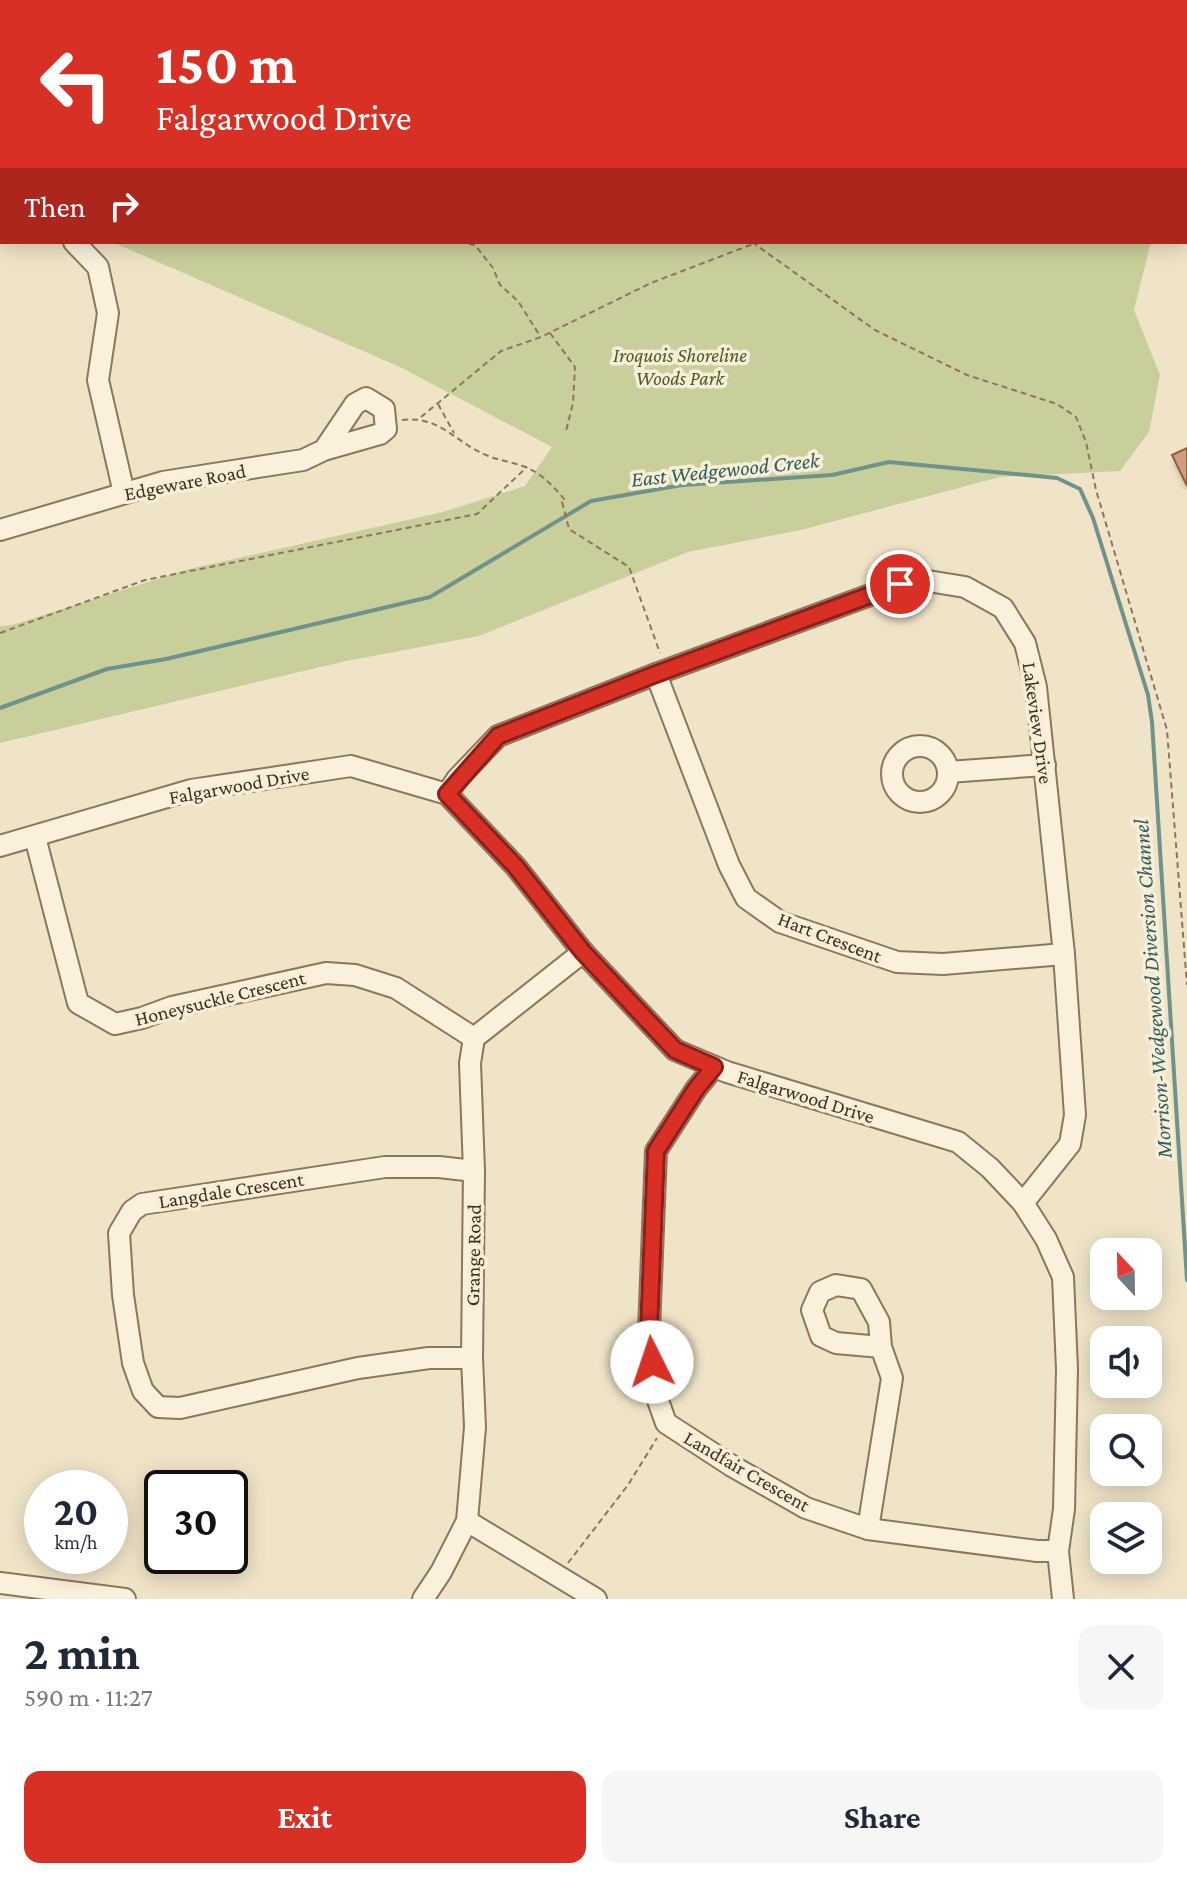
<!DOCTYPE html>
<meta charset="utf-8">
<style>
body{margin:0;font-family:"Crimson Pro",serif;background:#f6f6f7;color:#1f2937;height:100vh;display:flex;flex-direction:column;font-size:30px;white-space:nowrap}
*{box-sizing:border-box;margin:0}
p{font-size:26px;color:#747a83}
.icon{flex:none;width:44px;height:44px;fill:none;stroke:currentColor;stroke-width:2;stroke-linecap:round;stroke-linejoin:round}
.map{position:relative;height:1599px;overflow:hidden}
.drawer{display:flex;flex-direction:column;background:#fff;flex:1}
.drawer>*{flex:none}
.banner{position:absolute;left:0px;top:0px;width:1188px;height:244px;box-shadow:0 4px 20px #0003;background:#d93025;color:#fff;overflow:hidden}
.needle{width:52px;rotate:338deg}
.buttons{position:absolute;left:1090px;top:1238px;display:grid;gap:16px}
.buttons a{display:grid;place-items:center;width:72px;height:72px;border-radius:16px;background:#fff;box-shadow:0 4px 20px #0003;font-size:40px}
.speed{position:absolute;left:24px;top:1470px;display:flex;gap:16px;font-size:40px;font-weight:700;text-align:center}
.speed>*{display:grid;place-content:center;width:104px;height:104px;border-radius:50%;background:#fff;box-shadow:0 4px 20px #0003;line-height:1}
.speed small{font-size:20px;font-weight:400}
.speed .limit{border:4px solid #111;border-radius:12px;background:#fff;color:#111}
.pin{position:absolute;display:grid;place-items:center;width:68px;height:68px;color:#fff;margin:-34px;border:4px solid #fff;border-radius:50%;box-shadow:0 2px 8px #0007}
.me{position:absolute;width:88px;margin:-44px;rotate:356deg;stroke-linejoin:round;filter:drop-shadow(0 0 6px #0008)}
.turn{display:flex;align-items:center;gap:28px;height:168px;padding:0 24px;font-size:36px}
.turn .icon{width:104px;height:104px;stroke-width:2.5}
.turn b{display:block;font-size:56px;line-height:68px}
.then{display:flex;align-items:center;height:76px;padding:0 24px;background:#0003;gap:16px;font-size:30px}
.round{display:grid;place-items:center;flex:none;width:84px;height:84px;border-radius:16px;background:#f6f6f7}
.summary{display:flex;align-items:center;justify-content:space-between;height:136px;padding:0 24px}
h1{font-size:48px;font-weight:700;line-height:60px}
.button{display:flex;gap:16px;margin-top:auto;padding:16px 24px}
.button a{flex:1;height:92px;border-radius:16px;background:#d93025;color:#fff;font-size:32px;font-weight:700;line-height:92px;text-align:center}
.button a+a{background:#f6f6f7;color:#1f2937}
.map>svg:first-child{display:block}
</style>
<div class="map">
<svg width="1187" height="1599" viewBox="0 0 1187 1599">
<defs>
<filter id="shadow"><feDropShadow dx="3.5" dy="6" stdDeviation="4" flood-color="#0004"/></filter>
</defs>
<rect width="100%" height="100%" fill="#f0e4c8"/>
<g fill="#c9cf9b">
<polygon points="0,0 1083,0 1084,2 2,2 2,194"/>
<polygon points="112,242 1151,242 1134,310 1160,375 1149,432 1120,471 1000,477 801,530 688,552 479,636 346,661 0,743 0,626 12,625 189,569 443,512 525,486 552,447 400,367"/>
</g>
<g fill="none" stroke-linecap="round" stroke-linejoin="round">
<polyline stroke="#6f938a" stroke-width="4" points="0,708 107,669 166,659 430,597 591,501 682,485 832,475 889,462 1057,478 1080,489 1093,518 1148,695 1152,722 1187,1280"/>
</g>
<polygon fill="#cf9f7d" stroke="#8d5f41" stroke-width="2" filter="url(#shadow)" points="1187,448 1187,486 1172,455"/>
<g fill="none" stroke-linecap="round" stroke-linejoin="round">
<g stroke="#8d765c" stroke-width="24">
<g id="minor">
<polyline points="0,213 2,214"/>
<polyline points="74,242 98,267 108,313 98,380 124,493"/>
<polyline points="0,530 163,482 303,460 324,450 380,434 386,429 384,409 366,398 355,404 324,450"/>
<polyline points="656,674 729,865 746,898 780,922 897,962 943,964 1064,954"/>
<circle cx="920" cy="774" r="28"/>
<polyline points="948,772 1045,765"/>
<polyline points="447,794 457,779 498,736 656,674 900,584 922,580 965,587 1003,608 1025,643 1036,687 1064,954 1075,1115 1070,1144 1023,1203"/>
<polyline points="35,837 78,1003 115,1024 142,1018 172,1007 326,973 355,975 396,988 474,1038"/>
<polyline points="0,846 191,790 351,766 447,794 516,867 583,952 675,1050 727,1072 958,1142 990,1168 1023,1203 1046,1239 1063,1277 1067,1369 1064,1509 1058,1551 1063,1599"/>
<polyline points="714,1067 696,1089 656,1151 649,1331 655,1392 666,1423 732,1466 806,1508 868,1529 1037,1551 1058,1551"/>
<polyline points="472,1358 429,1358 358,1368 180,1408 158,1407 143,1391 133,1363 123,1295 119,1233 132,1211 142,1204 385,1167 439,1167 474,1171"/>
<polyline points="467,1521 596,1599"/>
<polyline points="868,1529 892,1378 881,1347 879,1322 861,1289 836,1285 820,1292 812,1310 821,1336 836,1343 881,1347"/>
<polyline points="0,1583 125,1599"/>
<polyline points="423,1599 441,1572 467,1521 475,1427 472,1358 474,1171 470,1063 474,1038 583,952"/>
</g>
</g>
<g stroke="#8d765c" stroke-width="2" stroke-dasharray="6 4" stroke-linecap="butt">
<polyline points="133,0 136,2"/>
<polyline points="609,0 611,2"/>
<polyline points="479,2 486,0"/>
<polyline points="459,242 475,245 493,268 500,285 518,301 540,336"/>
<polyline points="752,242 875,330 967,375 1057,404 1076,417 1086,442 1096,490 1167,730 1187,985"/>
<polyline points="550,333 575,367 573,403 566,431"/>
<polyline points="438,404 454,433"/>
<polyline points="421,417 501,351 541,337 651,283 753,244"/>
<path d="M402,420C439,415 455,442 486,455C499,461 514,462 528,468C543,475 554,487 565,500L562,502L569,529L629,567L660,653"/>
<polyline points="0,633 145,580 477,514 527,467"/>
<polyline points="568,1563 628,1485 657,1438"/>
</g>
<use href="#minor" stroke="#faf1dc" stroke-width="20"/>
</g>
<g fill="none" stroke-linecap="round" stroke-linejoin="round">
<g stroke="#8d1f18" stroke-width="20">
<polyline id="route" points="652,1362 649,1331 656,1151 696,1089 714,1067 675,1050 583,952 516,867 447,794 498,736 656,674 900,584"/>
</g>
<use href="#route" stroke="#d93025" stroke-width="14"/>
</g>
<g text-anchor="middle" stroke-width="7" stroke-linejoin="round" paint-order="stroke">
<g font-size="20" font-style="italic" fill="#4d5a26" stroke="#f7eed8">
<text x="680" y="362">Iroquois Shoreline<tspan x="680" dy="23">Woods Park</tspan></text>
</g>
<g font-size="20" fill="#3d2e20" stroke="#f7eed8">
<text transform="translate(185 482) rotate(-11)" y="7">Edgeware Road</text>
<text transform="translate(1038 723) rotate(82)" y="7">Lakeview Drive</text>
<text transform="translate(239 785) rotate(-10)" y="7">Falgarwood Drive</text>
<text transform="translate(830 937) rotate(21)" y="7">Hart Crescent</text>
<text transform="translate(220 998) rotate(-14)" y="7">Honeysuckle Crescent</text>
<text transform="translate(806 1096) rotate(17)" y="7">Falgarwood Drive</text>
<text transform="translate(231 1190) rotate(-9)" y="7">Langdale Crescent</text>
<text transform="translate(473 1255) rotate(-89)" y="7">Grange Road</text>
<text transform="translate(747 1471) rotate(30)" y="7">Landfair Crescent</text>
</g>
<g font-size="22" font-style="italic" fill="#2f5d5a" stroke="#f7eed8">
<text transform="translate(725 469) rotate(-6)" y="8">East Wedgewood Creek</text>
<text transform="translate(1152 989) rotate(-94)" y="8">Morrison-Wedgewood Diversion Channel</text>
</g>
</g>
</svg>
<div class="buttons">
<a><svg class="needle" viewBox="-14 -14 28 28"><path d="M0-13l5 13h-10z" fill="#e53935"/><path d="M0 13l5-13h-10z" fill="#747a83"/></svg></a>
<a><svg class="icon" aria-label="sound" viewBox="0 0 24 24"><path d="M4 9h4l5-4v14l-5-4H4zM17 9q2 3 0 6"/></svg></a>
<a><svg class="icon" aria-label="search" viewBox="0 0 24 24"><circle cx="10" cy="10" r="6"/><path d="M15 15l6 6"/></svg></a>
<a><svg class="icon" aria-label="layers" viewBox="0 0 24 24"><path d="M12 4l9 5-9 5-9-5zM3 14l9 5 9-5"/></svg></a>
</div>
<div class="speed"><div>20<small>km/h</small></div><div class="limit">30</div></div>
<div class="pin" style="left:900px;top:584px;background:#d93025"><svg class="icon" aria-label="arrive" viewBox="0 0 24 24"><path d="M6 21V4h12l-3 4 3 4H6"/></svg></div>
<svg class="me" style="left:652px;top:1362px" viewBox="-20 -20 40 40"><circle r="19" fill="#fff"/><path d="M0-13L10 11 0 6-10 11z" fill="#d93025"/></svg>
<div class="banner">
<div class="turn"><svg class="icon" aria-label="left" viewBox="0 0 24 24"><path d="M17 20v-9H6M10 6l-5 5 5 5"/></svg><div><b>150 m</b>Falgarwood Drive</div></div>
<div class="then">Then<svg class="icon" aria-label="right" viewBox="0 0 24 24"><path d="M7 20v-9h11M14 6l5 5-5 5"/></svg></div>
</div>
</div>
<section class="drawer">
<div class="summary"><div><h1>2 min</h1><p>590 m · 11:27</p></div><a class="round"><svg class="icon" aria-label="close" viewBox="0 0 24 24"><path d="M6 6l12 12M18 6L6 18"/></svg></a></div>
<div class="button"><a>Exit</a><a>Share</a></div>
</section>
